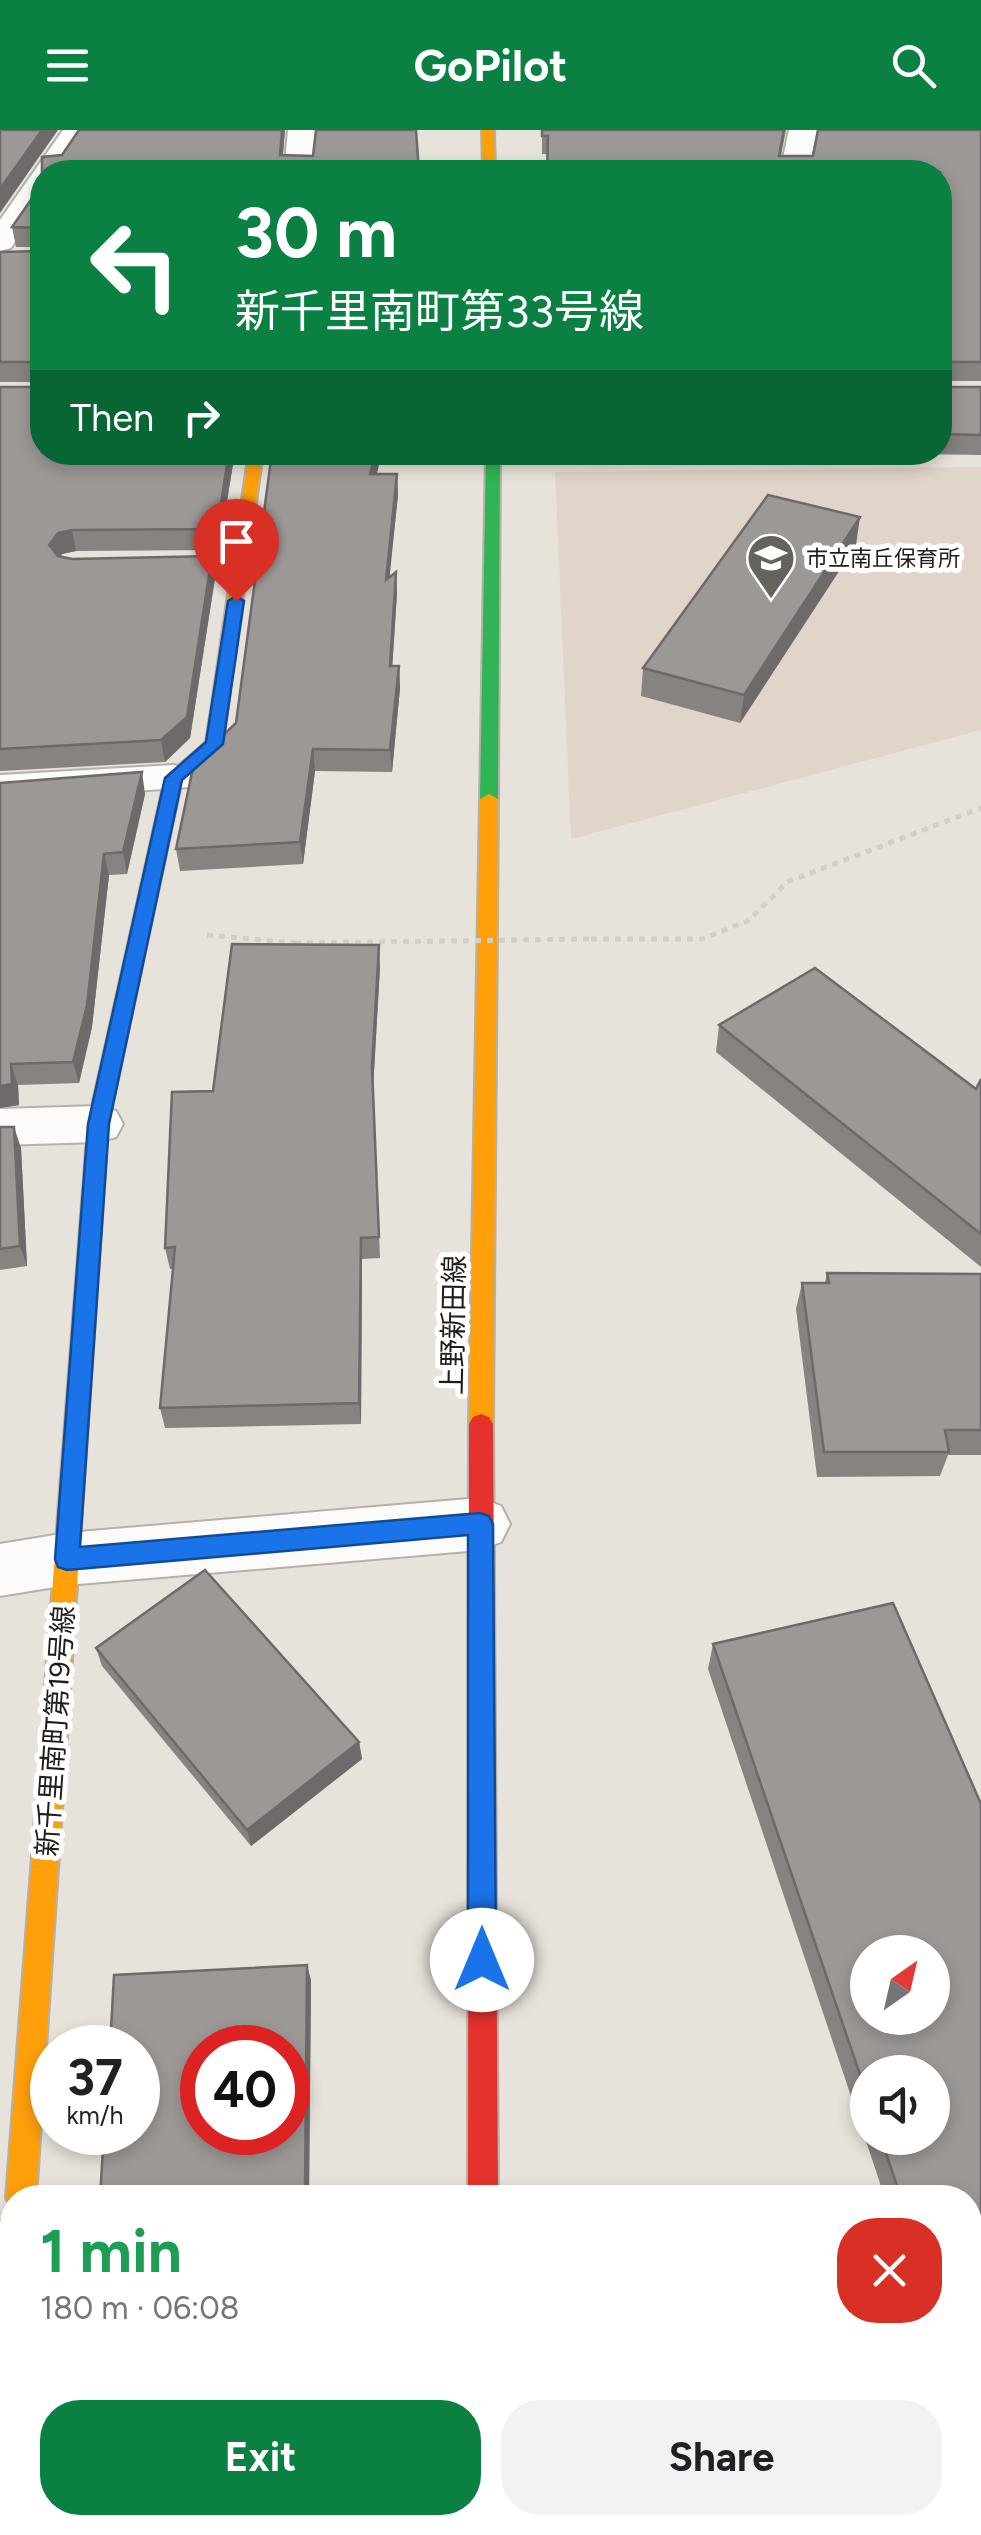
<!DOCTYPE html>
<meta charset="utf-8">
<style>
body{margin:0;font-family:Figtree,"Noto Sans JP",sans-serif;background:#f2f2f2;color:#202124;height:100vh;display:flex;flex-direction:column;font-size:38px;white-space:nowrap}
*{box-sizing:border-box;margin:0}
p{font-size:32px;color:#757577}
.icon{flex:none;width:55px;height:55px;fill:none;stroke:currentColor;stroke-width:2;stroke-linecap:round;stroke-linejoin:round}
.map{position:relative;flex:1;overflow:hidden}
.panel{position:absolute;left:0px;top:2055px;width:982px;height:350px;display:flex;flex-direction:column;background:#fff;border-radius:40px 40px 0 0;box-shadow:0 5px 15px #0003}
.panel>*{flex:none}
.top-card{position:absolute;left:30px;top:30px;width:922px;height:305px;border-radius:40px;box-shadow:0 5px 15px #0003;background:#0b8043;color:#fff;overflow:hidden}
.needle{width:65px;rotate:34deg}
.controls{position:absolute;left:850px;top:1805px;display:grid;gap:20px}
.controls a{display:grid;place-items:center;width:100px;height:100px;border-radius:50%;background:#fff;box-shadow:0 5px 15px #0003;font-size:50px}
.speed{position:absolute;left:30px;top:1895px;display:flex;gap:20px;font-size:50px;font-weight:700;text-align:center}
.speed>*{display:grid;place-content:center;width:130px;height:130px;border-radius:50%;background:#fff;box-shadow:0 5px 15px #0003;line-height:1}
.speed small{font-size:25px;font-weight:400}
.speed .limit{border:15px solid #d22;background:#fff;color:#111}
.pin{position:absolute;display:grid;place-items:center;width:85px;height:85px;color:#fff;margin:-102px -42px;border-radius:50% 50% 50% 0;rotate:-45deg;box-shadow:0 0 10px #0007}
.pin .icon{rotate:45deg}
.me{position:absolute;width:110px;margin:-55px;rotate:0deg;stroke-linejoin:round;filter:drop-shadow(0 0 8px #0008)}
.turn{display:flex;align-items:center;gap:35px;height:210px;padding:0 40px;font-size:45px}
.turn .icon{width:130px;height:130px;stroke-width:2.5}
.turn b{display:block;font-size:70px;line-height:85px}
.then{display:flex;align-items:center;height:95px;padding:0 40px;background:#0003;gap:20px;font-size:38px}
.round{display:grid;place-items:center;flex:none;width:105px;height:105px;border-radius:40px;background:#f2f2f2}
.summary{display:flex;align-items:center;justify-content:space-between;height:170px;padding:0 40px}
h1{font-size:60px;font-weight:700;line-height:75px;color:#1e9e55}
.cta{display:flex;gap:20px;margin-top:auto;padding:20px 40px}
.cta a{flex:1;height:115px;border-radius:40px;background:#0b8043;color:#fff;font-size:40px;font-weight:700;line-height:115px;text-align:center}
.cta a+a{background:#f2f2f2;color:#202124}
header{display:flex;justify-content:space-between;align-items:center;height:130px;padding:0 40px;background:#0b8043;color:#fff;font-size:45px;font-weight:700}
.map>svg:first-child{display:block}
</style>
<header><svg class="icon" aria-label="menu" viewBox="0 0 24 24"><path d="M4 6h16M4 12h16M4 18h16"/></svg>GoPilot<svg class="icon" aria-label="search" viewBox="0 0 24 24"><circle cx="10" cy="10" r="6"/><path d="M15 15l6 6"/></svg></header>
<div class="map">
<svg width="981" height="2405" viewBox="0 0 981 2405">
<rect width="100%" height="100%" fill="#e7e3da"/>
<polygon fill="#e1d4c9" points="981,337 981,600 571,709 555,342"/>
<g fill="none" stroke-linecap="round" stroke-linejoin="round">
<g stroke="#b4b1aa" stroke-width="4">
<g id="street">
<polygon points="63,0 91,0 62,42 42,42 42,71 11,118 0,121 0,90"/>
<polygon points="288,0 316,0 312,42 284,42"/>
<polygon points="789,0 817,0 808,42 780,42"/>
<polygon points="174,635 189,639 195,648 189,657 0,671 0,645"/>
<polygon points="98,976 116,981 123,994 116,1007 98,1012 0,1015 0,979"/>
<polygon points="480,1368 501,1376 510,1394 501,1412 480,1420 67,1455 0,1466 0,1414 67,1403"/>
<polygon points="12,2087 12,2163 0,2167 0,2091"/>
</g>
</g>
<g stroke="#b4b1aa" stroke-width="4">
<g id="fast">
<polygon points="486,322 500,322 498,669 489,674 480,669"/>
<rect x="467" y="2392" width="34" height="13"/>
</g>
</g>
<g stroke="#b4b1aa" stroke-width="4">
<g id="slow">
<polygon points="482,0 494,0 495,42 483,42"/>
<polygon points="249,322 263,322 227,580 219,585 211,580"/>
<polygon points="489,664 498,669 493,1294 489,1301 481,1304 473,1301 469,1294 480,669"/>
<polygon points="68,1400 77,1404 80,1411 36,2068 12,2068 12,2080 6,2068 56,1411 59,1404"/>
</g>
</g>
<g stroke="#b4b1aa" stroke-width="4">
<g id="jam">
<polygon points="219,575 227,580 223,614 182,650 108,994 80,1411 77,1418 68,1422 59,1418 56,1411 88,994 165,648 206,612 211,580"/>
<polygon points="481,1284 489,1287 493,1294 498,2068 468,2068 469,1294 473,1287"/>
</g>
</g>
<g stroke="#d1cfcd" stroke-width="5" stroke-dasharray="6 6" stroke-linecap="butt">
<polyline points="207,805 295,813"/>
<polyline points="591,809 702,809 748,791 787,752 981,678"/>
</g>
<use href="#street" fill="#fbfbf9" fill-rule="evenodd"/>
<use href="#fast" fill="#30b455" fill-rule="evenodd"/>
<use href="#slow" fill="#ff9f0a" fill-rule="evenodd"/>
<use href="#jam" fill="#e5322d" fill-rule="evenodd"/>
<polyline stroke="#d1cfcd" stroke-width="5" stroke-dasharray="6 6" stroke-linecap="butt" points="295,813 591,809"/>
</g>
<g fill="#868381" fill-rule="evenodd">
<polygon points="79,0 285,0 283,25 313,26 316,0 416,0 419,42 42,42 42,322 235,322 219,420 76,421 62,424 60,427 72,429 212,426 215,448 190,608 165,632 0,641 0,257 41,257 41,252 0,252 0,122 41,121 41,117 16,117 12,97 42,54 42,27 62,25"/>
<polygon points="542,0 786,0 781,26 813,26 981,0 981,251 941,251 941,257 981,257 981,325 780,322 940,322 940,42 542,24"/>
<polygon points="272,322 382,322 376,344 397,344 398,365 389,447 396,442 397,463 392,536 399,536 400,558 392,642 315,641 303,734 180,741 176,719 236,593"/>
<polygon points="856,415 740,593 641,566 643,538"/>
<polygon points="0,653 145,664 127,744 109,745 92,897 79,953 18,955 19,975 0,978"/>
<polygon points="380,837 373,959 380,1128 362,1129 361,1294 165,1298 160,1278 173,1139 170,1139 165,1118 213,961"/>
<polygon points="719,895 976,959 981,949 981,1137 716,922"/>
<polygon points="0,997 21,1018 27,1136 0,1140"/>
<polygon points="827,1143 981,1144 981,1325 948,1325 940,1346 817,1347 796,1179 802,1153 825,1153"/>
<path d="M713,1514L981,1674V2212L970,2208V2068H885L708,1539ZM868,1942L932,2008H868Z"/>
<polygon points="96,1518 359,1612 362,1629 251,1716 102,1536"/>
<polygon points="311,1850 309,2068 100,2068"/>
</g>
<g fill="#6d6a69">
<polygon points="42,0 58,0 0,83 0,59"/>
<polygon points="282,0 285,0 281,42 280,25"/>
<polygon points="229,322 235,322 219,420 217,399"/>
<polygon points="376,322 382,322 372,365 370,344"/>
<polygon points="397,344 398,365 387,472 386,450"/>
<polygon points="860,387 856,415 740,593 744,565"/>
<polygon points="72,400 76,421 62,424 53,436 49,415 58,403"/>
<polygon points="212,426 215,448 190,608 165,632 161,610"/>
<polygon points="396,442 397,463 391,558 390,536"/>
<polygon points="399,536 400,558 392,642 390,620"/>
<polygon points="313,619 315,641 303,734 300,712"/>
<polygon points="142,642 145,664 127,744 123,722"/>
<polygon points="104,724 109,745 92,897 79,953 73,932"/>
<polygon points="379,815 380,837 373,959 380,1128 372,937"/>
<polygon points="11,934 18,955 19,975 0,978 0,956"/>
<polygon points="14,997 21,1018 27,1136 20,1116"/>
<polygon points="361,1108 362,1129 361,1294 359,1273"/>
<polygon points="359,1612 362,1629 251,1716 247,1700"/>
<polygon points="307,1835 311,1850 309,2068 306,2068 305,2064"/>
<polygon points="151,2392 158,2392 160,2405 153,2405"/>
</g>
<g fill="#9c9896" stroke="#6d6a69" stroke-width="2.5" fill-rule="evenodd">
<polygon points="0,0 42,0 0,59"/>
<polygon points="79,0 282,0 280,25 313,26 316,0 416,0 419,42 42,42 42,322 229,322 217,399 72,400 58,403 49,415 58,426 72,429 212,426 187,587 161,610 0,619 0,257 41,257 41,232 0,232 0,122 41,121 41,98 12,97 42,54 42,27 62,25"/>
<polygon points="542,0 784,0 779,26 813,26 818,0 981,0 981,232 941,232 941,257 981,257 981,305 940,304 940,42 547,42 548,6 542,6"/>
<polygon points="272,322 376,322 370,344 397,344 386,450 396,442 390,536 399,536 390,620 313,619 300,712 176,719 194,633 236,593"/>
<polygon points="768,365 860,387 744,565 643,538"/>
<polygon points="142,642 123,722 104,724 87,875 73,932 11,934 12,954 0,956 0,653"/>
<polygon points="232,814 379,815 372,937 379,1107 361,1108 359,1273 160,1278 175,1117 165,1118 172,962 213,961"/>
<polygon points="815,838 976,959 981,949 981,1104 719,895"/>
<polygon points="0,997 14,997 20,1116 0,1119"/>
<polygon points="827,1143 981,1144 981,1300 945,1300 949,1322 824,1322 802,1153 829,1153"/>
<polygon points="205,1440 359,1612 247,1700 96,1518"/>
<path d="M893,1473L981,1674V2196L970,2193V2068H901L881,2008H932V1942H868V1968L713,1514ZM868,1822H932V1888H868Z"/>
<path d="M307,1835L305,2064L225,2068H100L104,2002H138V1918H110L114,1845ZM202,1918H288V2002H202Z"/>
<polygon points="12,2336 12,2392 151,2392 153,2405 0,2405 0,2338"/>
</g>
<polygon fill="#1a73e8" stroke="#114b97" stroke-width="2.5" points="236,466 244,471 223,614 182,650 109,994 80,1417 480,1383 489,1386 493,1394 496,1830 492,1840 482,1844 472,1840 468,1830 468,1405 67,1440 58,1437 55,1429 88,994 165,648 206,612 228,471"/>
<defs>
<g id="school-pin" transform="scale(2.5)"><path d="M0 17L-7.5 6A9.5 9.5 0 1 1 7.5 6Z" fill="#66625c" stroke="#fff"/><path d="M0-5L7-2L0 1L-7-2ZM-4 1L0 2.5L4 1V4Q0 6-4 4Z" fill="#fff"/></g>
</defs>
<g fill-rule="evenodd">
<use href="#school-pin" x="771" y="428"/>
</g>
<g text-anchor="middle" stroke-width="10" stroke-linejoin="round" paint-order="stroke">
<g font-size="22" fill="#201d18" stroke="#fff" text-anchor="start">
<text x="806" y="436">市立南丘保育所</text>
</g>
<g font-size="28" fill="#201d18" stroke="#fff">
<text transform="translate(453 1195) rotate(-89)" y="10">上野新田線</text>
<text transform="translate(55 1601) rotate(-86)" y="10">新千里南町第19号線</text>
</g>
</g>
</svg>
<div class="controls">
<a><svg class="needle" viewBox="-14 -14 28 28"><path d="M0-13l5 13h-10z" fill="#e53935"/><path d="M0 13l5-13h-10z" fill="#757577"/></svg></a>
<a><svg class="icon" aria-label="sound" viewBox="0 0 24 24"><path d="M4 9h4l5-4v14l-5-4H4zM17 9q2 3 0 6"/></svg></a>
</div>
<div class="speed"><div>37<small>km/h</small></div><div class="limit">40</div></div>
<div class="pin" style="left:236px;top:471px;background:#d93025"><svg class="icon" aria-label="arrive" viewBox="0 0 24 24"><path d="M6 21V4h12l-3 4 3 4H6"/></svg></div>
<svg class="me" style="left:482px;top:1830px" viewBox="-20 -20 40 40"><circle r="19" fill="#fff"/><path d="M0-13L10 11 0 6-10 11z" fill="#1a73e8"/></svg>
<div class="top-card">
<div class="turn"><svg class="icon" aria-label="left" viewBox="0 0 24 24"><path d="M17 20v-9H6M10 6l-5 5 5 5"/></svg><div><b>30 m</b>新千里南町第33号線</div></div>
<div class="then">Then<svg class="icon" aria-label="right" viewBox="0 0 24 24"><path d="M7 20v-9h11M14 6l5 5-5 5"/></svg></div>
</div>
<section class="panel">
<div class="summary"><div><h1>1 min</h1><p>180 m · 06:08</p></div><a class="round" style="background:#d93025;color:#fff"><svg class="icon" aria-label="close" viewBox="0 0 24 24"><path d="M6 6l12 12M18 6L6 18"/></svg></a></div>
<div class="cta"><a>Exit</a><a>Share</a></div>
</section>
</div>
